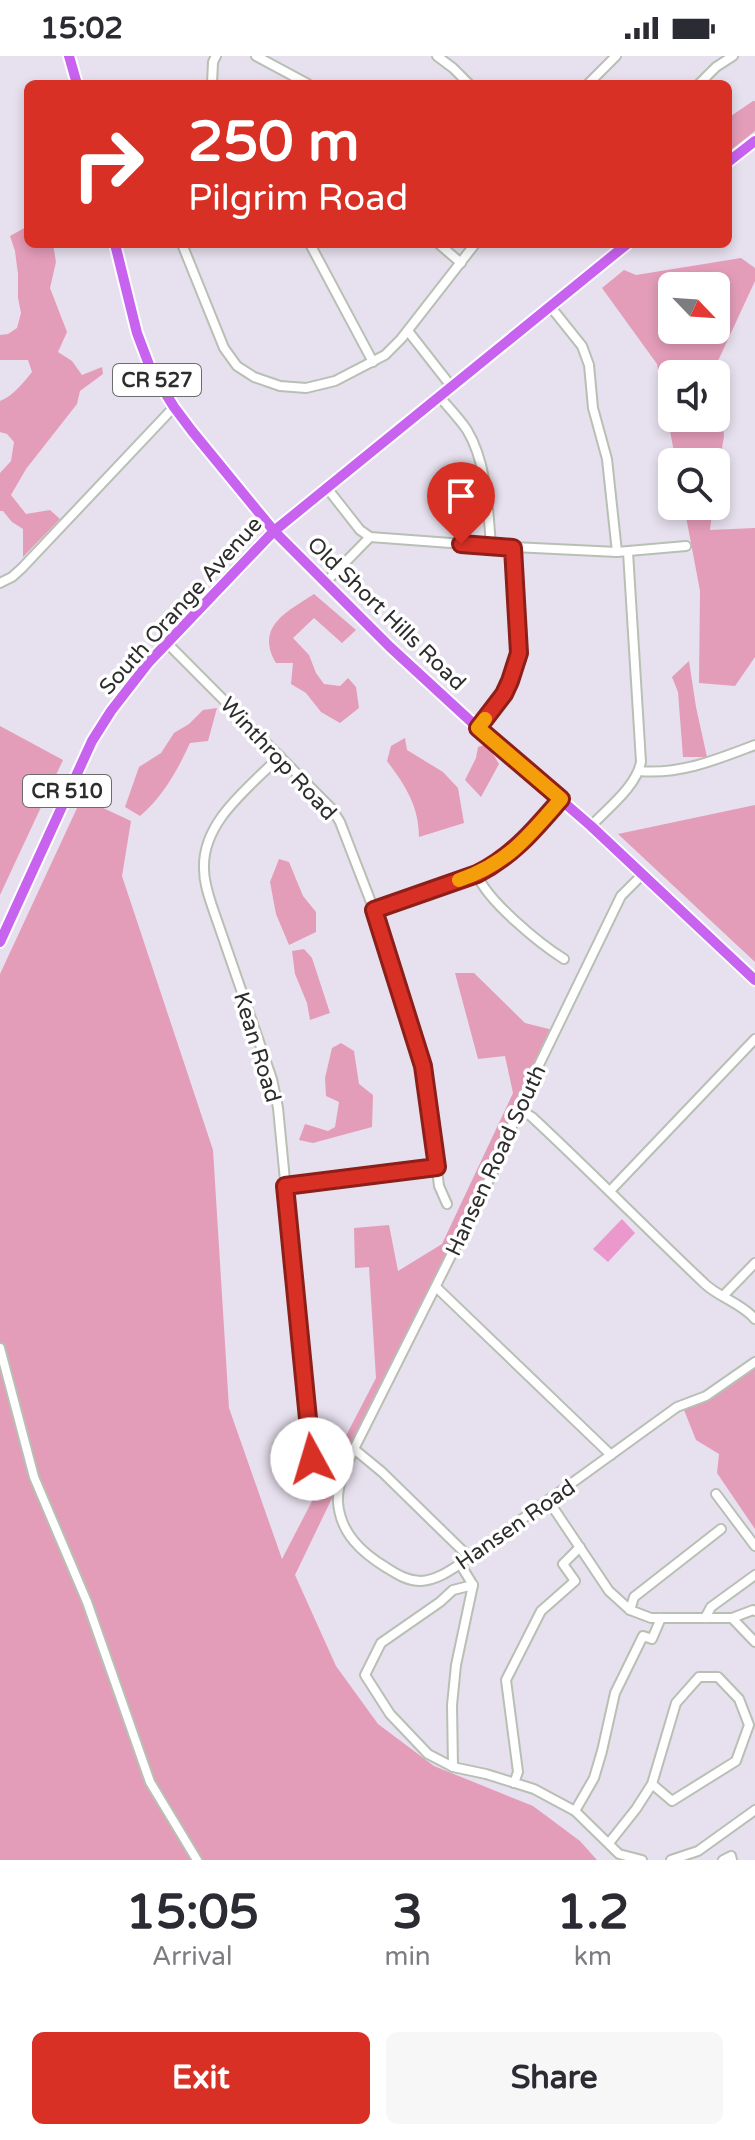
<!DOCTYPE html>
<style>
body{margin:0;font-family:"Varela Round",sans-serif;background:#f7f7f7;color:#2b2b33;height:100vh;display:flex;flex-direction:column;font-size:30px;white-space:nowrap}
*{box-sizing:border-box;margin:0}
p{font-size:26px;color:#7c7c81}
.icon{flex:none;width:44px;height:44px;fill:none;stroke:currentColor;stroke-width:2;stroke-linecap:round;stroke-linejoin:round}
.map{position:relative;height:1804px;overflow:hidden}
.drawer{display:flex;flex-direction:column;background:#fff;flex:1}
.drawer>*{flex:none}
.top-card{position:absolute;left:24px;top:24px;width:708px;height:168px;border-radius:12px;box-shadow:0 4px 12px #0003;background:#d93025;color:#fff;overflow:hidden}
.needle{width:52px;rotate:115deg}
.tools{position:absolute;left:658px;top:216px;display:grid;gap:16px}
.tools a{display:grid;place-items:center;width:72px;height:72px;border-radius:12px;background:#fff;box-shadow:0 4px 12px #0003;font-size:40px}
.pin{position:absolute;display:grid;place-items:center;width:68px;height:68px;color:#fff;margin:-82px -34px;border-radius:50% 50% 50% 0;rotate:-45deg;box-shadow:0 0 8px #0007}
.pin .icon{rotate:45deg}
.me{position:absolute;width:88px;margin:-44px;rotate:354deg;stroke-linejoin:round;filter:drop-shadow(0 0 6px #0008)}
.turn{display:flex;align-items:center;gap:28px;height:168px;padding:0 32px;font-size:36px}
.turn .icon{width:104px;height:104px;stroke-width:2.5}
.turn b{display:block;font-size:56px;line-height:68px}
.eta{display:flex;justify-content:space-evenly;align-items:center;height:136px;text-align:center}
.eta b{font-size:48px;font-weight:800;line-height:56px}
.cta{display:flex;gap:16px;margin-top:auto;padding:16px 32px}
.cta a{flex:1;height:92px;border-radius:12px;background:#d93025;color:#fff;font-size:32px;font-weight:800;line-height:92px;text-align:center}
.cta a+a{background:#f7f7f7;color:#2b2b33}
.status{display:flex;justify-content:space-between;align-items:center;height:56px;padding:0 40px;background:#fff;direction:ltr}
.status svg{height:22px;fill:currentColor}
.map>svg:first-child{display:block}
</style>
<div class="status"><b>15:02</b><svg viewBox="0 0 49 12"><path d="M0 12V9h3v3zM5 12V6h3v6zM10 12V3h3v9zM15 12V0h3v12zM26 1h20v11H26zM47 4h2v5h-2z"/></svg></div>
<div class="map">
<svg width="755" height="1804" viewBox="0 0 755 1804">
<rect width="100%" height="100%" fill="#e7e0ee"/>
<g fill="#e49db9" fill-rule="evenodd">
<polygon points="753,45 755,45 755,75 731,94 728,93 732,77 728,68 728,62"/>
<path d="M28,170V188H53L56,206L50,232L67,276L58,296L72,305L82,319L102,311L103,318L80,335L77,348L26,413L11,439L26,458L50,454L60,463L23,501V473L12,466L3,455H0V417L11,405L14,386L7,378L0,376V345C13,340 23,327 32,316L28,304H0V279L8,278L17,272L21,257L18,242V218L15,195L10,180Z"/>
<path d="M741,202L755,212V225L717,307L724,380L716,430V406H676L657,308L602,232L624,214L636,219ZM672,230H716V274H672ZM672,318H716V362H672Z"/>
<polygon points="684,450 713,450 710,474 755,472 755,601 735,630 699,627 700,535"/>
<path d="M314,538L356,574L342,587L314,562L293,582L309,599L316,617L324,628L340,630L348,622L356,631L359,652L340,667L321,656L306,637L291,628L293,607H276C255,570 287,556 314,538Z"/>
<polygon points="689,605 696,651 707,701 683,701 678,636 672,621"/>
<path d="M217,652L208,685L190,687C178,713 163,741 140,760L125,751L139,711L161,697L174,677L189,668L203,654Z"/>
<polygon points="0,670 63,704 0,839"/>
<path d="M405,682L407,694L443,716L458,732L464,767L419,781C419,750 405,729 387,705L391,690Z"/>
<polygon points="487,688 499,708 481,741 465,724 476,702 478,691"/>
<polygon points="84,737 86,744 131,765 122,820 213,1094 229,1352 282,1503 376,1322 369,1211 355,1212 354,1172 389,1169 398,1215 442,1188 513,1037 505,1000 478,1003 455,917 474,917 525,967 557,975 295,1519 336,1610 378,1668 434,1710 533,1750 580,1785 597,1804 0,1804 0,918"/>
<polygon points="755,749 755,906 618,778"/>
<polygon points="279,803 289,806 303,840 316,856 316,876 289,889 276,858 270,826"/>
<polygon points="304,893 312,902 330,957 310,964 307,947 295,918 292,895"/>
<polygon points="341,987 354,995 359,1028 373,1039 372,1071 313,1087 299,1084 305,1068 328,1075 335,1071 339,1046 326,1040 325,1022 332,992"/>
<polygon points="755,1305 755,1473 717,1417 719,1398 696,1384 682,1349"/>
</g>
<polygon fill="#eb99cc" points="622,1163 635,1177 608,1206 593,1193"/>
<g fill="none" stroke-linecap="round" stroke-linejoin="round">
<g stroke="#b7c0b3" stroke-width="12">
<g id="minor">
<polyline points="256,0 308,28"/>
<polyline points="437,0 453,12 469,28"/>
<polyline points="212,28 213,6 216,0"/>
<polyline points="588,28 616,0"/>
<polyline points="699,28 716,11 733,0"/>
<polyline points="182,188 224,292 237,310 254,321 280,330 306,332 335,325 385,299 401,283 475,188"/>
<polyline points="310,188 373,306"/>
<polyline points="439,188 461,207"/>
<polyline points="550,250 582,290 589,309 593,352 607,403 617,496"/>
<polyline points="408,275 451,330"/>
<path d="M439,340C448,351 459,362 467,374C487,407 488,453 491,490"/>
<polyline points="327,432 360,474 370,481 491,490 617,496 686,490"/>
<polyline points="0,527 12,521 22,512 174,351"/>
<polyline points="325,527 370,481"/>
<polyline points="167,587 332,753 340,766 374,854 417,988 426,1022 439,1130 447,1148"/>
<path d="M478,672C497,648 512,627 519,597L513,492"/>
<path d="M280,700C250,731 202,765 204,813C204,826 208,838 212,850L272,1023L278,1052L312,1403L315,1409"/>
<path d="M639,715C680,719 718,703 755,689"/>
<path d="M591,770C608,752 636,731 641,706L628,496"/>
<path d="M477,818C486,844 540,888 564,903"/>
<path d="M642,819L621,840L518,1052L504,1094L354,1393C347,1409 337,1427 338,1446C340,1477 362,1497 387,1512C398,1519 408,1525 421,1525C436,1524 448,1516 460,1508L677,1351L706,1340L755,1306"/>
<path d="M374,854L477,818C513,800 535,773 561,743"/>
<path d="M518,1052L532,1061C591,1116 647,1173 705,1228C720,1242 741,1247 755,1263"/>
<polyline points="285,1130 437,1111"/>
<polyline points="610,1135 755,983"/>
<polyline points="436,1231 611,1399"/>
<polyline points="723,1240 755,1207"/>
<polyline points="0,1292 34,1421 87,1546 150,1726 197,1804"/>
<polyline points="354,1393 382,1416 469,1501"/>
<polyline points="716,1438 755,1490"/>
<polyline points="548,1444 609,1535 630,1554 651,1562 732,1562 755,1586"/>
<polyline points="460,1508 473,1529 453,1534 440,1546 381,1587 365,1619 390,1658 428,1698 453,1711 486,1718 534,1733 575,1755 619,1798 642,1804"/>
<polyline points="630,1554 634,1541 721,1473"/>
<polyline points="705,1562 711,1551 755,1519"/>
<polyline points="732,1562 753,1554 755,1555"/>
<polyline points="453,1711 452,1649 456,1609 473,1529"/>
<polyline points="514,1727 518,1716 506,1624 541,1555 575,1525 563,1508 580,1491"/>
<polyline points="575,1755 594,1722 602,1695 615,1637 643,1580 652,1583 661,1562"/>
<polyline points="609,1787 636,1753 652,1728 676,1647 699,1621 718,1621 739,1643 749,1669 736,1705 672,1745 652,1728"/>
<polyline points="671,1804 698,1795 755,1754"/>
<polyline points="723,1804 731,1800 732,1804"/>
</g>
</g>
<g stroke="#fff" stroke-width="14">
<g id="major">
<polyline points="69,0 77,28"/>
<polyline points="728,106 755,85"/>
<polyline points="115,188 137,277 151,314 174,351 192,375 274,475 390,591 478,672 591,770 755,924"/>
<polyline points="0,886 92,685 111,655 149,606 274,475 627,188"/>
</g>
</g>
<use href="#minor" stroke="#fff" stroke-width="8"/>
<use href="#major" stroke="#c863f0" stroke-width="10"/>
</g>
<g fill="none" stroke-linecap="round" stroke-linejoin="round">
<g stroke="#8d1f18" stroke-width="20">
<path id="route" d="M312,1403L285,1130L437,1111L423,1010L374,854L477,818C513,800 535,773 561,743L478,672L504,638L510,625L519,597L513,492L461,488"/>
</g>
<use href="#route" stroke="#d93025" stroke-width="14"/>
<path stroke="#f59e0b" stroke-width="14" d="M459,824C508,807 528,781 561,743L478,672L485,663"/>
</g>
<g text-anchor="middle" stroke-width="7" stroke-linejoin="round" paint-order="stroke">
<g fill="#fff" stroke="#6c6c6c" stroke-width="2">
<rect x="113" y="308" width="88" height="32" rx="6"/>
<rect x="23" y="719" width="88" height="32" rx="6"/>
</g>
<g font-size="20" font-weight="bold" fill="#2d2d2d">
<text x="157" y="331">CR 527</text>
<text x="67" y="742">CR 510</text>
</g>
<g font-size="22" fill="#2d2d2d" stroke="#fff">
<text transform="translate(180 549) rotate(-48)" y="8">South Orange Avenue</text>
<text transform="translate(387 557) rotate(44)" y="8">Old Short Hills Road</text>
<text transform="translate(279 702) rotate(47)" y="8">Winthrop Road</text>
<text transform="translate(258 991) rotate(73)" y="8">Kean Road</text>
<text transform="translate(495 1104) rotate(-65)" y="8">Hansen Road South</text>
<text transform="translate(515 1468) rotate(-35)" y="8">Hansen Road</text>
</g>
</g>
</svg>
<div class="tools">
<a><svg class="needle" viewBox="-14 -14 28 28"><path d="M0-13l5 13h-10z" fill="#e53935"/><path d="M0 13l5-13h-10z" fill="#7c7c81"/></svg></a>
<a><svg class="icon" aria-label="sound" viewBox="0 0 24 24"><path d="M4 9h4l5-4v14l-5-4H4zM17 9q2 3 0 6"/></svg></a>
<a><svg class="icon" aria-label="search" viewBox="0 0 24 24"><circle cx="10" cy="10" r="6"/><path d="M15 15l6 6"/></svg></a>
</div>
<div class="pin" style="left:461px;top:488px;background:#d93025"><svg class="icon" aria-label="arrive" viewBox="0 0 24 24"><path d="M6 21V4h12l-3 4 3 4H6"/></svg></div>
<svg class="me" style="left:312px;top:1403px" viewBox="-20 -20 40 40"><circle r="19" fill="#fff"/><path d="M0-13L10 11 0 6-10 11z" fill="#d93025"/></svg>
<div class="top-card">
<div class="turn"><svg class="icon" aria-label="right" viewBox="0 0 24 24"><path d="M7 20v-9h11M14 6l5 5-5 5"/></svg><div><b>250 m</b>Pilgrim Road</div></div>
</div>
</div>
<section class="drawer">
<div class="eta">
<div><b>15:05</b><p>Arrival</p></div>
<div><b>3</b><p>min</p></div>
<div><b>1.2</b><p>km</p></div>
</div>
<div class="cta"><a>Exit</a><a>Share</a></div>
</section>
